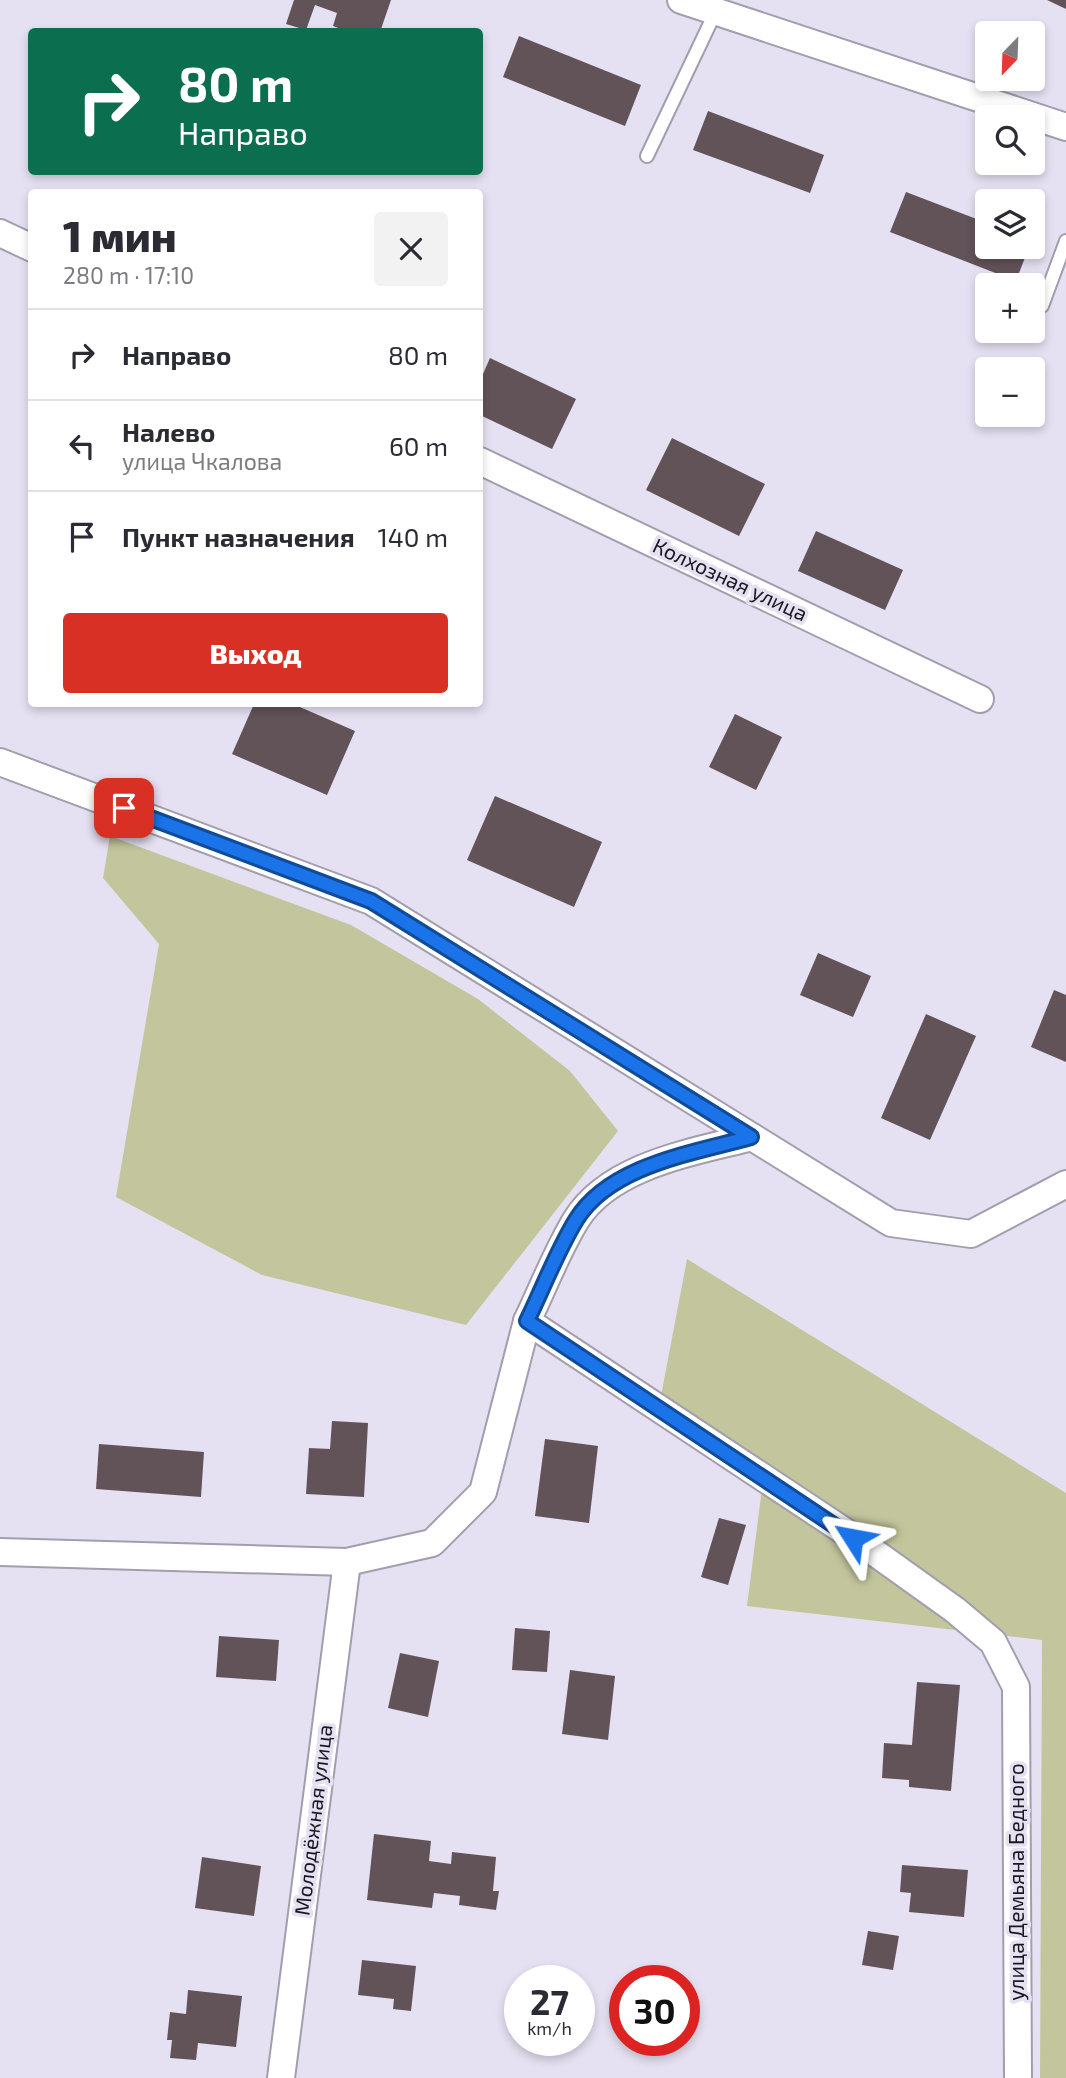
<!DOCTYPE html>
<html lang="ru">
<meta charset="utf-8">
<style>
body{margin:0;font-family:"Exo 2",sans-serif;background:#f2f2f3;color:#2b2b33;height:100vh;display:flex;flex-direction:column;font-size:26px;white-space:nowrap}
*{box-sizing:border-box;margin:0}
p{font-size:23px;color:#7c7c81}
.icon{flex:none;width:38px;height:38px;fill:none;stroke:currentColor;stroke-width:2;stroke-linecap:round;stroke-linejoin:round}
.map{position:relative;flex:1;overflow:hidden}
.panel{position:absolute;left:28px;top:189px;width:455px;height:518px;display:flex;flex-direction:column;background:#fff;border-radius:7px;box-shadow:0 4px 10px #0003}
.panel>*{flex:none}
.banner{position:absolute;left:28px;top:28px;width:455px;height:147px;border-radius:7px;box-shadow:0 4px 10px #0003;background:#0b6e4f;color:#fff;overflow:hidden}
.needle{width:46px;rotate:203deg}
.controls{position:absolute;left:975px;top:21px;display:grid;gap:14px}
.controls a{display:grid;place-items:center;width:70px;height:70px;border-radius:7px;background:#fff;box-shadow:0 4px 10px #0003;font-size:35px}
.speed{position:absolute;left:504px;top:1965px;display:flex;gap:14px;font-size:35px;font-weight:700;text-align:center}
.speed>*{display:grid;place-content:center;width:91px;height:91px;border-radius:50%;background:#fff;box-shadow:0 4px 10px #0003;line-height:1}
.speed small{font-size:18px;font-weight:400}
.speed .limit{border:10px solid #d22;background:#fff;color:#111}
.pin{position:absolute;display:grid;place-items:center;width:60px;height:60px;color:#fff;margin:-30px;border-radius:14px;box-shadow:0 4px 10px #0006}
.me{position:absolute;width:77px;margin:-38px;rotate:304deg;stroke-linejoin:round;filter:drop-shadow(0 0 5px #0008)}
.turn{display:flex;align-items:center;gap:24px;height:147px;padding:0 35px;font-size:32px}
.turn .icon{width:91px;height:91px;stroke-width:2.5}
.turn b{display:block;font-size:49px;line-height:60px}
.round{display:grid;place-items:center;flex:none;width:74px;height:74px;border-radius:7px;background:#f2f2f3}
.summary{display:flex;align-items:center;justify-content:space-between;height:119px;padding:0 35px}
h1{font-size:42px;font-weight:800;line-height:52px}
.button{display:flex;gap:14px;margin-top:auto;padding:14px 35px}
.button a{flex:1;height:80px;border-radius:7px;background:#d93025;color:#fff;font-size:28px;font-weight:800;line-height:80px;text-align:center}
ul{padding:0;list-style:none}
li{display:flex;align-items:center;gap:21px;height:91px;padding:0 35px;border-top:2px solid #e1e1e2}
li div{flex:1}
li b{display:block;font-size:26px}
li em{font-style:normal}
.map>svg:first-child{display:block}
</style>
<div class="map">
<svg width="1066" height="2078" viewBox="0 0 1066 2078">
<rect width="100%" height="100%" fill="#e5e1f2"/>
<g fill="#c3c69c">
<polygon points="110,836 351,925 478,999 570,1071 618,1131 466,1325 262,1275 116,1197 159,944 103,878"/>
<polygon points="687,1259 1066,1493 1066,2078 1040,2078 1042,1640 747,1606 762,1488 661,1396"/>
</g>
<g fill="#625359">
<polygon points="294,0 391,0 380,32 349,32 333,26 337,13 315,5 306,30 286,24"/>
<polygon points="1047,0 1066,0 1066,9"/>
<polygon points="519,36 641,85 625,126 503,77"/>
<polygon points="708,111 824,155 810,193 693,150"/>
<polygon points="906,192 987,223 987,247 1029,247 1016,281 890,232"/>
<polygon points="490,358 576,399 552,449 480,415 480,381"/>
<polygon points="672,438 765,484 739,536 646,490"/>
<polygon points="816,531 903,570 885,610 798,571"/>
<polygon points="254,704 293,704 355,731 327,795 232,754"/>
<polygon points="735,714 782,737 756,790 709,767"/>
<polygon points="495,796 602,842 574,907 467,860"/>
<polygon points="818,953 871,976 853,1017 800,995"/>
<polygon points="1054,990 1066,995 1066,1062 1031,1047"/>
<polygon points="926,1014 976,1036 930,1140 881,1118"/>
<polygon points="332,1421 368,1423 364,1497 306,1494 309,1448 330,1449"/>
<polygon points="545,1439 598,1446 589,1523 535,1516"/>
<polygon points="99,1444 204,1452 201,1497 96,1489"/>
<polygon points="719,1518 746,1525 728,1585 701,1577"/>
<polygon points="515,1628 550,1631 547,1672 512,1670"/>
<polygon points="219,1636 279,1640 276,1681 216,1677"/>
<polygon points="400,1653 439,1661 428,1717 388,1708"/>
<polygon points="570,1670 615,1676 608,1740 562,1734"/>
<polygon points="917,1682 960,1685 951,1791 909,1787 909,1780 882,1778 884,1743 912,1745"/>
<polygon points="374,1834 431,1841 429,1861 451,1864 452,1852 496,1857 493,1891 499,1891 496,1910 459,1905 460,1896 434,1893 432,1908 367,1900"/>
<polygon points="202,1857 261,1866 254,1916 195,1908"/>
<polygon points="902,1865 968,1870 964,1917 909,1912 911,1893 900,1892"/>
<polygon points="868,1931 899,1936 893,1970 862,1965"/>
<polygon points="362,1960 416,1966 411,2011 393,2009 394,1999 358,1995"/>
<polygon points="188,1990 242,1996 236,2047 198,2043 196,2060 170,2058 172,2040 167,2040 170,2012 186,2014"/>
</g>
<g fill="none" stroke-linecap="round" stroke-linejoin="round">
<g stroke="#a19ead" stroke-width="16">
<g id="lane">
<polyline points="647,156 715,13"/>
<polyline points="1042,306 1066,241"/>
</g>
</g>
<g stroke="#a19ead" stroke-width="30">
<g id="street">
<polyline points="681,0 1066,127"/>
<polyline points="0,233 32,248"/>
<polyline points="480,461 980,699"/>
<polyline points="0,762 371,901 891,1223 971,1234 1066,1184"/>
<path d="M527,1321C543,1288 557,1251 576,1220C610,1165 694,1152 752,1137"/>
<polyline points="0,1552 347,1562 432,1543 483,1492 527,1321 853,1537 955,1610 993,1642 1016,1687 1018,2078"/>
<polyline points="281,2078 347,1562"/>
</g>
</g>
<use href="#lane" stroke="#fff" stroke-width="12"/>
<use href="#street" stroke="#fff" stroke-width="26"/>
</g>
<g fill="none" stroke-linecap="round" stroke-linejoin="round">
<g stroke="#114b97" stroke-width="18">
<path id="route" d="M124,808L371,901L751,1137C694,1153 610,1165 576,1220C557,1251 543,1288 527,1321L853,1538"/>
</g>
<use href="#route" stroke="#1a73e8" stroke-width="12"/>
</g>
<g text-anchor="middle" stroke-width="7" stroke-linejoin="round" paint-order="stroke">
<g font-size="21" fill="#1a181e" stroke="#e5e1f2">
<text transform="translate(730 580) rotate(25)" y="7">Колхозная улица</text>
<text transform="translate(314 1820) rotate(-83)" y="7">Молодёжная улица</text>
<text transform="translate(1017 1882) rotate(-90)" y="7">улица Демьяна Бедного</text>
</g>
</g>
</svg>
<div class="controls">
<a><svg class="needle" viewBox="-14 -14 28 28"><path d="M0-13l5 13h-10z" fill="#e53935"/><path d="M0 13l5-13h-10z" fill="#7c7c81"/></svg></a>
<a><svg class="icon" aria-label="search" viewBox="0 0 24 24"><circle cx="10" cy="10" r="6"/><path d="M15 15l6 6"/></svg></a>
<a><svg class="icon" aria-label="layers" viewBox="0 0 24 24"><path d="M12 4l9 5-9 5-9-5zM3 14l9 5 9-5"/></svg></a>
<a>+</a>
<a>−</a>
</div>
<div class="speed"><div>27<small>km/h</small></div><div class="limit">30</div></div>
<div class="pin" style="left:124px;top:808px;background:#d93025"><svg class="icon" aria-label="arrive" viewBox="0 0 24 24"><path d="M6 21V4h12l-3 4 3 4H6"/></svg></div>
<svg class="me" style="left:853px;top:1538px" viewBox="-20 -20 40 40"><path d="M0-17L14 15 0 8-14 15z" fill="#1a73e8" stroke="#fff" stroke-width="4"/></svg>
<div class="banner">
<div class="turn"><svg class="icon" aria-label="right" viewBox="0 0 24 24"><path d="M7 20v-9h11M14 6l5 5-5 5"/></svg><div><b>80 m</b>Направо</div></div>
</div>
<section class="panel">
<div class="summary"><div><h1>1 мин</h1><p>280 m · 17:10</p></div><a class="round"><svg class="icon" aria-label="close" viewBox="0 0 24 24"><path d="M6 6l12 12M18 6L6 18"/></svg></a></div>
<ul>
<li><svg class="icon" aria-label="right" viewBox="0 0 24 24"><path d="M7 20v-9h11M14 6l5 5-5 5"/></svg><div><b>Направо</b></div><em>80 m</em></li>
<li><svg class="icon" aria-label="left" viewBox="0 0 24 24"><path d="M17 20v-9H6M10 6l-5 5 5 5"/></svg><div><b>Налево</b><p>улица Чкалова</p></div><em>60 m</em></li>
<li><svg class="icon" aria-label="arrive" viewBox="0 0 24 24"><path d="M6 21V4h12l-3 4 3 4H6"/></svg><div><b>Пункт назначения</b></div><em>140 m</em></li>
</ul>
<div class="button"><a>Выход</a></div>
</section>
</div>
